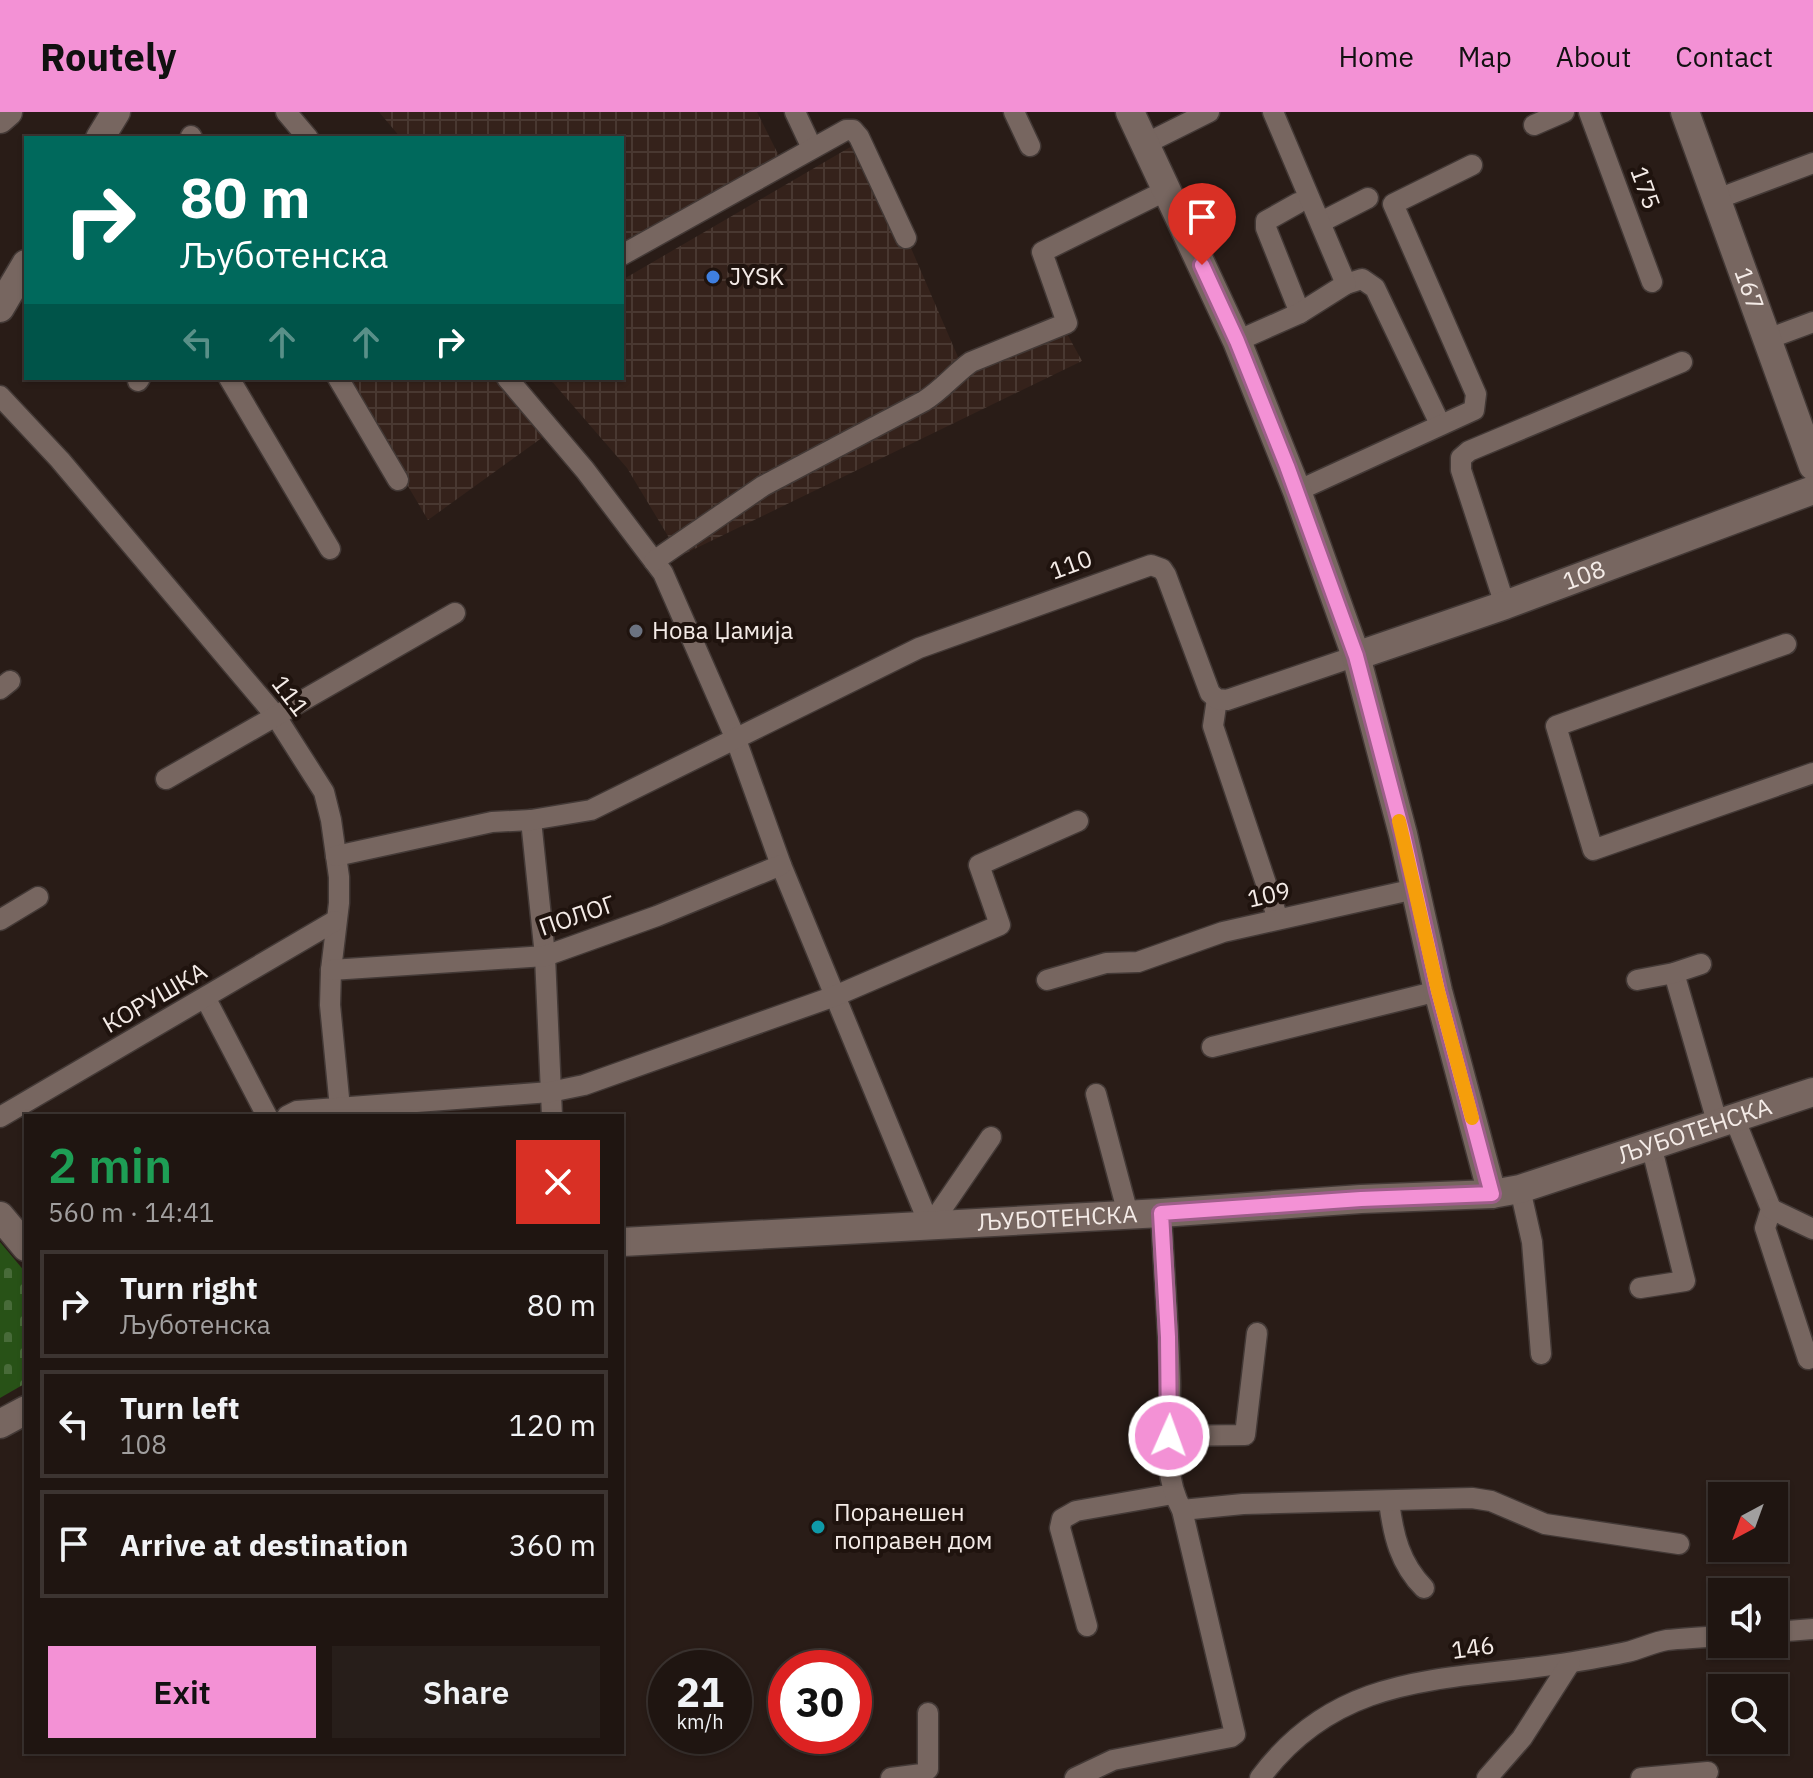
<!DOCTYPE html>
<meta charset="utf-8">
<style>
body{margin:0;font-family:"IBM Plex Sans",sans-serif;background:#271e1a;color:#f1f3f6;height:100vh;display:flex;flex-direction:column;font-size:30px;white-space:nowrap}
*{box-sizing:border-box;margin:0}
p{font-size:26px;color:#a19f9f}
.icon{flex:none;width:44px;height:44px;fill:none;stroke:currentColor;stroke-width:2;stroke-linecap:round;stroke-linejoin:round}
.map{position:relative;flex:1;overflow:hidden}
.side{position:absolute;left:24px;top:1002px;width:600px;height:640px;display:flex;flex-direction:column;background:#1f1511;border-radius:0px;box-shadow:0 2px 6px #0004,0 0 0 2px #3c3431}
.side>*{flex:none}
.top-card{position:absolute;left:24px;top:24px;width:600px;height:244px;border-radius:0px;box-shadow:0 2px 6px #0004,0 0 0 2px #3c3431;background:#00695c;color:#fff;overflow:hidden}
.needle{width:52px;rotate:221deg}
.tools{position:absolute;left:1708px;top:1370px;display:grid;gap:16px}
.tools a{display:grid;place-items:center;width:80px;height:80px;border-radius:0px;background:#1f1511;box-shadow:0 2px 6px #0004,0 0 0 2px #3c3431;font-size:40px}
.speed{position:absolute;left:648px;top:1538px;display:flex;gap:16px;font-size:40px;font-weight:700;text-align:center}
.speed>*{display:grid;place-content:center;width:104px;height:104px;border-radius:50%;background:#1f1511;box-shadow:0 2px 6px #0004,0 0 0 2px #3c3431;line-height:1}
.speed small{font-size:20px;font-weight:400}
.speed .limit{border:12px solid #d22;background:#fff;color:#111}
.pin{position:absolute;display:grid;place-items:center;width:68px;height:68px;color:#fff;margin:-82px -34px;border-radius:50% 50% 50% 0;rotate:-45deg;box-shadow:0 0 8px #0007}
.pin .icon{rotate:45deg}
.me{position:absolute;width:88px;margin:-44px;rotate:2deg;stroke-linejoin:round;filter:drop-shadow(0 0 6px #0008)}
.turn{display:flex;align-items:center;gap:28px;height:168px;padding:0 24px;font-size:36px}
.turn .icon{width:104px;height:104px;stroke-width:2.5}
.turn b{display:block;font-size:56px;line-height:68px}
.lanes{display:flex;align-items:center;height:76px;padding:0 24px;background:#0003;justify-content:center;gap:40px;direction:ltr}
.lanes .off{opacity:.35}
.round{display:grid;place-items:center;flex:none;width:84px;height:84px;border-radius:0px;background:#271e1a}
.head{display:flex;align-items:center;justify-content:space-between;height:136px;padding:0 24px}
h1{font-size:48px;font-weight:600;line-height:60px;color:#1e9e55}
.button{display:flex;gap:16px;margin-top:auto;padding:16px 24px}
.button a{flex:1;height:92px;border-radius:0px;background:#f391d5;color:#111;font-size:32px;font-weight:600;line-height:92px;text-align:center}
.button a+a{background:#271e1a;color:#f1f3f6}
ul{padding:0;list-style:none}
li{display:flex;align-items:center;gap:24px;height:108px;margin:0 16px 12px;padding:0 8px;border:4px solid #3c3431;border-radius:0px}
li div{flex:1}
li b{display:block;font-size:30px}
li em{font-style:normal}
header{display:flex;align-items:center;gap:48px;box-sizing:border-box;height:112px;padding:0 40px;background:#f391d5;color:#111}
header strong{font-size:38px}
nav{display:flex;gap:44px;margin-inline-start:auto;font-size:28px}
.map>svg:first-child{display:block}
</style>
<header>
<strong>Routely</strong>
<nav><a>Home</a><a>Map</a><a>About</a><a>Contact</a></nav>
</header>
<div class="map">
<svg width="1813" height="1666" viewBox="0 0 1813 1666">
<defs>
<pattern id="industrial-grid" width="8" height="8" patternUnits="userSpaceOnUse" patternTransform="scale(2)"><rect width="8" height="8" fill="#35221b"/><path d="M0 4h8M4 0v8" fill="none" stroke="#493831"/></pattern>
<pattern id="cemetery-stones" width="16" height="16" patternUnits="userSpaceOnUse" patternTransform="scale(2)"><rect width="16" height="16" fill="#285217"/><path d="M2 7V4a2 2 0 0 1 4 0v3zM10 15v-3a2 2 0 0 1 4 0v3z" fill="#486b39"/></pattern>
</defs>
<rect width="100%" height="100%" fill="#291c17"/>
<g fill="url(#industrial-grid)">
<polygon points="379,0 757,0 780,46 622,132 622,26 401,26"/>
<polygon points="864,27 964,259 1065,218 1082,249 680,444 627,356 549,266 622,266 622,168"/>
<polygon points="344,266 497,266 543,325 428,408"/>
</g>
<polygon fill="url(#cemetery-stones)" points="0,1130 26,1161 26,1271 0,1286"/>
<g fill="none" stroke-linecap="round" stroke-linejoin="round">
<g stroke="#433936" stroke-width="23">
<g id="street">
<polyline points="286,0 308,26"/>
<polyline points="795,0 811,34"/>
<polyline points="1014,0 1030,34"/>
<polyline points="1589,0 1652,170"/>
<polyline points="1534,13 1564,0"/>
<polyline points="191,24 192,26"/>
<polyline points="1145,32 1209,0"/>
<polyline points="1717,87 1813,51"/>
<polyline points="1298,91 1266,109 1266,116 1300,201"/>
<polyline points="1321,110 1368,86"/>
<polyline points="622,143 846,18 853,18 859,25 906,126"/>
<polyline points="1346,172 1362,167 1375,176 1440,312"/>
<polyline points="1765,228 1813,210"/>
<polyline points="1237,229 1300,201 1346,172 1273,0"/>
<polyline points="229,266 330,437"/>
<polyline points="338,266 398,368"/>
<polyline points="507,266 585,358 663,461 735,625 781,753 930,1114"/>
<polyline points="138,269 140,266"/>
<polyline points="0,284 60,348 275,603 324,680 331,708 339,765 339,791 331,858 330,893 340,996"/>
<polyline points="1297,379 1474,298 1476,282 1393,92 1472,53"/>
<path d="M654,449L763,374L924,289C942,278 954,262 971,250L1067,211L1042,140L1167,78"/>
<polyline points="1505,493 1461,358 1461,346 1469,339 1682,250"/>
<polyline points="1786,532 1556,614 1593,738 1813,661"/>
<polyline points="0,577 10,569"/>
<polyline points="1217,587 1213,614 1278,807"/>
<polyline points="166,667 455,501"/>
<polyline points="531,708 545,844 552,1004"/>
<polyline points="336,744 492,710 531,708 591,698 919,536 1151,453 1162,457 1166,463 1210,581 1217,587 1227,588 1356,544"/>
<polyline points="0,808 38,785"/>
<polyline points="331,858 545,844 657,804 781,753"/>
<polyline points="1674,861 1718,1013"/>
<polyline points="1047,868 1106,851 1138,850 1223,820 1415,777"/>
<polyline points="1637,868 1674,861 1701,852"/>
<polyline points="206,887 267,1004"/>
<polyline points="1212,935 1438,879"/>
<polyline points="1096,982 1128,1102"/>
<polyline points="287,1004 297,999 550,980 584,973 835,884 1000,813 979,753 1078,709"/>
<polyline points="0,1005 335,809"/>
<polyline points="1735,1008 1771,1097 1765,1116 1808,1247"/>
<polyline points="1520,1077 1532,1130 1541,1242"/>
<polyline points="1771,1097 1813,1117"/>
<polyline points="930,1114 991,1025"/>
<polyline points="1640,1176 1685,1169 1651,1033"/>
<polyline points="1169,1324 1245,1323 1257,1221"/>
<path d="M1389,1389C1393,1423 1400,1452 1424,1476"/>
<polyline points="1182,1398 1243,1392 1472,1386 1491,1389 1545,1412 1679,1432"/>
<polyline points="1087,1514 1060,1416 1062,1407 1076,1399 1173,1382"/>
<polyline points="1774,1520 1813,1517"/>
<polyline points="891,1666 922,1662 928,1657 928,1601"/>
<path d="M1075,1666L1113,1648L1231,1625L1235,1622L1182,1398C1160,1359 1171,1312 1170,1269C1168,1213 1164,1157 1161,1101"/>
<path d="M1260,1666C1341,1556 1453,1570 1573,1550C1591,1547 1609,1544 1627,1540C1640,1537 1654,1530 1667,1528C1685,1526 1704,1525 1722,1524"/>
<polyline points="1487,1666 1522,1626 1570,1551"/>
<polyline points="1641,1666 1708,1660"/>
</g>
</g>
<g stroke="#433936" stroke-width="31">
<g id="secondary">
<polyline points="1130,0 1237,229 1297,379 1356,544 1403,722 1438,879 1492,1082"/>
<path id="s1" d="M1685,0L1813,354"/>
<polyline points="0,7 8,0"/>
<polyline points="100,26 116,0"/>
<polyline points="0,196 26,152"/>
<path id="s2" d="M1356,544L1505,493L1813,378"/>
<polyline points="0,1104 26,1135"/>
<path id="s3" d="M622,1130L1161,1101L1361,1087L1492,1082L1520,1077L1813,980"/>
<polyline points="0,1312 26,1298"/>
</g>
</g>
<use href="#street" stroke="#776660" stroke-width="20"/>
<use href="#secondary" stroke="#776660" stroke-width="28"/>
</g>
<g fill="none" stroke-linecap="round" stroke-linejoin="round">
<g stroke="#9e5e8a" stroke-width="20">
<polyline id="route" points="1169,1324 1168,1225 1161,1101 1361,1087 1492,1082 1438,879 1403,722 1356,544 1287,354 1237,229 1202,153"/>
</g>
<use href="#route" stroke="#f391d5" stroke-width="14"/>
<polyline stroke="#f59e0b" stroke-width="14" points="1399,709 1438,879 1472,1006"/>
</g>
<circle fill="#3f7fe0" stroke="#1f130e" stroke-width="3" cx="713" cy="165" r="8"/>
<circle fill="#6b7280" stroke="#1f130e" stroke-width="3" cx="636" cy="519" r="8"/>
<circle fill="#0f9aa8" stroke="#1f130e" stroke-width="3" cx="818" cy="1415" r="8"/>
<g text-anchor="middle" stroke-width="8" stroke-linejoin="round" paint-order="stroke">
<g font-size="24" fill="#f4ebe7" stroke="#1f130e">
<text transform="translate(1645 76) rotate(70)" y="8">175</text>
<text dy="8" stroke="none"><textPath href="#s1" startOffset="188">167</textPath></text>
<text transform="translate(1071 453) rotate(-20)" y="8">110</text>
<text dy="8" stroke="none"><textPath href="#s2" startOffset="242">108</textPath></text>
<text transform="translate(290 584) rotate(53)" y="8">111</text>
<text transform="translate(1269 783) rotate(-13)" y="8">109</text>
<text transform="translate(577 804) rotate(-19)" y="8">ПОЛОГ</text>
<text transform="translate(155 886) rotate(-30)" y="8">КОРУШКА</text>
<text dy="8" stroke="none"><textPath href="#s3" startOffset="1084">ЉУБОТЕНСКА</textPath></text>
<text dy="8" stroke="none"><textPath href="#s3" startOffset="436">ЉУБОТЕНСКА</textPath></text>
<text transform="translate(1473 1536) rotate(-8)" y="8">146</text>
</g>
<g font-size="24" fill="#f4ebe7" stroke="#1f130e" text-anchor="start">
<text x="729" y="173">JYSK</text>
<text x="652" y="527">Нова Џамија</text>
<text x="834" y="1409">Поранешен<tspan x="834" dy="28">поправен дом</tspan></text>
</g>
</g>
</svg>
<div class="tools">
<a><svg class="needle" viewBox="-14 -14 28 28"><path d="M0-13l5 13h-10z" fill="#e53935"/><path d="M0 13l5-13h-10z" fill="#a19f9f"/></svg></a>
<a><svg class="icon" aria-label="sound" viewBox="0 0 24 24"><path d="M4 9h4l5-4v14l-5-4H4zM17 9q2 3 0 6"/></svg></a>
<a><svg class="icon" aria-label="search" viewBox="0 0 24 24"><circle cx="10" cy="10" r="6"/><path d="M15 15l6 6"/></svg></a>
</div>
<div class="speed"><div>21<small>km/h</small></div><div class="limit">30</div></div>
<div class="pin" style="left:1202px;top:153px;background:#d93025"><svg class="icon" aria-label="arrive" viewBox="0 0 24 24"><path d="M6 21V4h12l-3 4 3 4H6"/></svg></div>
<svg class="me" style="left:1169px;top:1324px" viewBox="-20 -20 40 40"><circle r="17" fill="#f391d5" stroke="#fff" stroke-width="3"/><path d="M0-11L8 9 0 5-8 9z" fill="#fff"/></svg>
<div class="top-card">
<div class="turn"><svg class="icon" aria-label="right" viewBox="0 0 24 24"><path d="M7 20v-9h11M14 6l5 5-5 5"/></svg><div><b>80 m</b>Љуботенска</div></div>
<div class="lanes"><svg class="icon off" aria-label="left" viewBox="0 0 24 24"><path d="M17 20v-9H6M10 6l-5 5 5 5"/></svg><svg class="icon off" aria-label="ahead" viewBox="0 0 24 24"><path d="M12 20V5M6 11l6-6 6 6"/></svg><svg class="icon off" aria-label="ahead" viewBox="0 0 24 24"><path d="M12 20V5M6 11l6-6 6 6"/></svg><svg class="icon" aria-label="right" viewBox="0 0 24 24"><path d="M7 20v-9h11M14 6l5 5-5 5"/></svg></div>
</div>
<section class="side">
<div class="head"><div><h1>2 min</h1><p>560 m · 14:41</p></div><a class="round" style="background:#d93025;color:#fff"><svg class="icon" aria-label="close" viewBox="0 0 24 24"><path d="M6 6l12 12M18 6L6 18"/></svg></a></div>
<ul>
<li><svg class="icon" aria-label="right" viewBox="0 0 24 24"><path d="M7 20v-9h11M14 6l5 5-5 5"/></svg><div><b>Turn right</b><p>Љуботенска</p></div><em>80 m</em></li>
<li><svg class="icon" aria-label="left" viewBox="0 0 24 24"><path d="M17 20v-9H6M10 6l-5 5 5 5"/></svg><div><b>Turn left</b><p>108</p></div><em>120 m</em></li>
<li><svg class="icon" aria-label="arrive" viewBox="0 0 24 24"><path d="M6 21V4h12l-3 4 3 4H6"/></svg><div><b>Arrive at destination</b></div><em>360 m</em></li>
</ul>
<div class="button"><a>Exit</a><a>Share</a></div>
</section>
</div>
